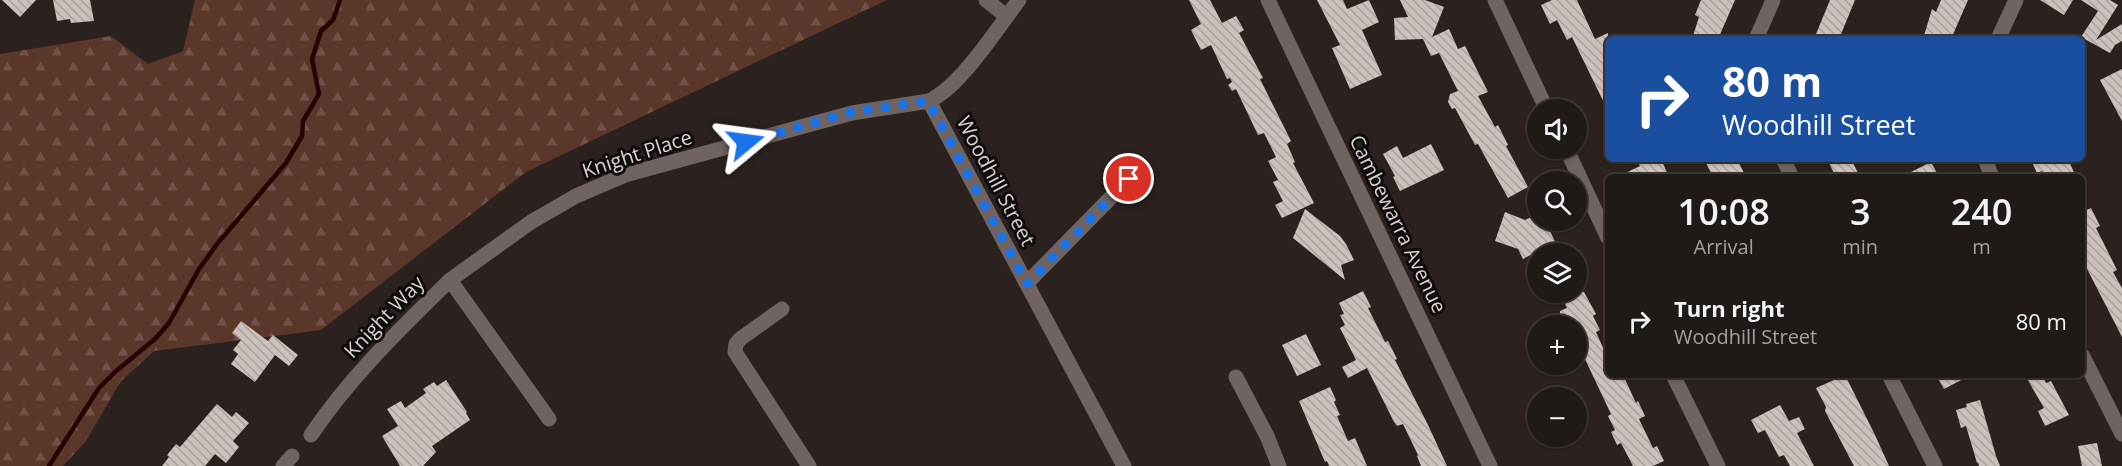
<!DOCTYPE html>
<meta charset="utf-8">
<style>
body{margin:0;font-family:"Open Sans",sans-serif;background:#2d2724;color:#f1f3f6;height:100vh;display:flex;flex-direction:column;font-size:22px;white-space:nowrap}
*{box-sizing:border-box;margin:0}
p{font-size:20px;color:#a2a1a1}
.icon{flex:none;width:33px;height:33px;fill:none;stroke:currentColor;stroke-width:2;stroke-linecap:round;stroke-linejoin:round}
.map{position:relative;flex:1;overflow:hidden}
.side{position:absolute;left:1605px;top:174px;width:480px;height:204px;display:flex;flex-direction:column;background:#201a17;border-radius:9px;box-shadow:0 2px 4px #0004,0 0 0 2px #3d3836}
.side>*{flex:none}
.top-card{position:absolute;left:1605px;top:36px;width:480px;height:126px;border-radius:9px;box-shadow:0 2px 4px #0004,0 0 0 2px #3d3836;background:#1a4fa0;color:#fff;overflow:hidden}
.buttons{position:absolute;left:1527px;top:99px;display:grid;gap:12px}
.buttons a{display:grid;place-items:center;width:60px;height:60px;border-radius:50%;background:#201a17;box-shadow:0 2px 4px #0004,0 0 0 2px #3d3836;font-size:30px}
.pin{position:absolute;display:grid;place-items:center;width:51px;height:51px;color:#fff;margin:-26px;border:3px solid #fff;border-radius:50%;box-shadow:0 2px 6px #0007}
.me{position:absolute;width:66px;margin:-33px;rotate:74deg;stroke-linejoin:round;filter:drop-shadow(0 0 4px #0008)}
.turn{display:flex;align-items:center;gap:21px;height:126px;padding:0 18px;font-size:27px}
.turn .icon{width:78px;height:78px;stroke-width:2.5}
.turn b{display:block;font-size:42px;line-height:51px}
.eta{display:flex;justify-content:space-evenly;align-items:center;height:102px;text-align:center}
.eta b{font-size:36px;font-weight:600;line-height:42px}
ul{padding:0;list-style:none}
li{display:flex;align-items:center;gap:18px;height:90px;padding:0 18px}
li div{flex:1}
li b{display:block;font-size:22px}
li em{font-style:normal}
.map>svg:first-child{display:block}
</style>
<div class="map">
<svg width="2122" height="466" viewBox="0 0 2122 466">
<defs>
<pattern id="forest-firs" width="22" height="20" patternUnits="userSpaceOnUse" patternTransform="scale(1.5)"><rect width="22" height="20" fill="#5b362a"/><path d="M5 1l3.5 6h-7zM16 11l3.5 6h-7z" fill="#725248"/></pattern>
<pattern id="building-back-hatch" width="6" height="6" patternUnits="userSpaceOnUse" patternTransform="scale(1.5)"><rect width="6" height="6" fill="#cdc1be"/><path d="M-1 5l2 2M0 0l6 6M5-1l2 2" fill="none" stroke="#aaa19e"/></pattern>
</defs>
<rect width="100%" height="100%" fill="#2b221f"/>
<polygon fill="url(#forest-firs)" points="195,0 887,0 526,172 321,330 154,351 121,381 86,441 63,466 0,466 0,54 111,36 148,64 183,51"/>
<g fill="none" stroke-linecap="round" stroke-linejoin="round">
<polyline stroke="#290200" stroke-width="4.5" points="49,466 99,388 115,372 156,338 169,323 199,269 217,244 286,163 302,136 303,121 319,94 312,59 321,31 333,20 340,0"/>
</g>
<g fill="url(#building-back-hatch)">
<polygon points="2,0 36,0 20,17"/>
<polygon points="53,0 90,0 94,21 71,23 70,19 57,21"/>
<polygon points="1189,0 1210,0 1222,23 1236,16 1244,30 1239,33 1263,78 1260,79 1291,141 1287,144 1295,162 1293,163 1314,203 1282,218 1275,205 1283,201 1273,182 1278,180 1268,161 1276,157 1264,133 1258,135 1236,89 1232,91 1228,85 1232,82 1230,78 1227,79 1211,45 1201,50 1191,30 1201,24"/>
<polygon points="1317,0 1343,0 1347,9 1369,0 1379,22 1362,30 1382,75 1350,89 1332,48 1340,45"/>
<polygon points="1400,0 1425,0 1444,7 1432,37 1449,29 1458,49 1465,46 1488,92 1478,96 1495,127 1498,125 1508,145 1506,146 1528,187 1508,198 1478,144 1475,145 1455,108 1452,109 1448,102 1450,94 1458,91 1439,53 1431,56 1423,39 1395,40 1394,18 1408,17"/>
<polygon points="1552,0 1577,0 1595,39 1608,33 1608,111 1572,37 1567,40 1557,20 1550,24 1541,5"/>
<polygon points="1701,0 1735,0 1718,39 1692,39 1699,17 1695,15"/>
<polygon points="1830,0 1855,0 1839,39 1814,39"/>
<polygon points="1941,0 1968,0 1951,39 1923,39 1932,9 1936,12"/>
<polygon points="2040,0 2073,0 2064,15"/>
<polygon points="2081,0 2110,0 2118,5 2096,40 2122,24 2122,41 2115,45 2110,53 2081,37 2098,11"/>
<polygon points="2122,69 2122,121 2100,80"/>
<polygon points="1431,144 1444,170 1400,191 1393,177 1395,176 1383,154 1397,146 1403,158"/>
<polygon points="1636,159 1661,159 1669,177 1617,177 1640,166"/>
<polygon points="1704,159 1737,159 1746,177 1713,177"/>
<polygon points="1827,159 1851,159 1860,177 1836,177"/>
<polygon points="2036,159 2068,159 2076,177 2045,177 2042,171 2037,173 2032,162"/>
<polygon points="1931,162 1939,177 1901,177"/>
<polygon points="2091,208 2100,226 2096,228 2117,270 2113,272 2122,288 2122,337 2082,259 2082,212"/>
<polygon points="1305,209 1340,236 1346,244 1354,260 1341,265 1345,280 1293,238"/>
<polygon points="1505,212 1525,220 1531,217 1533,220 1565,220 1549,229 1561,254 1539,254 1538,251 1523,259 1518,249 1495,241"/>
<polygon points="1363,291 1371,307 1368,308 1385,342 1388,341 1397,359 1395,360 1429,427 1447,466 1421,466 1417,456 1418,455 1403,424 1397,426 1394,422 1367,368 1348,378 1342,367 1356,360 1340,328 1345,325 1340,315 1344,314 1339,303"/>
<polygon points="1559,292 1584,292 1596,314 1593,316 1600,330 1596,332 1608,359 1608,375 1623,375 1636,403 1638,401 1645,416 1639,419 1653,448 1657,446 1664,461 1653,466 1633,466 1621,443 1617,445 1611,432 1615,430 1608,416 1611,414 1584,357 1581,359 1576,351 1576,326 1565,326 1560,316 1560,311 1567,308"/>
<polygon points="241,321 268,341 273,335 298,355 289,366 275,355 255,382 231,364 238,354 233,350 241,340 232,333"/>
<polygon points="1306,334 1321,365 1297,376 1282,345"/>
<polygon points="1845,375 1875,435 1889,466 1854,466 1825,411 1826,407 1816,388"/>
<polygon points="1936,375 1971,375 1944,389"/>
<polygon points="2025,375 2042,375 2046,383 2051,381 2069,415 2045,426 2038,411 2044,408"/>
<polygon points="446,380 467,412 466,413 470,420 432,446 436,452 423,466 400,466 382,436 398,426 387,409 401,401 405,408 426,393 423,389 434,382 437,386"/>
<polygon points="1330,387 1336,400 1334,402 1340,415 1337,416 1348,441 1355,438 1367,466 1329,466 1327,461 1325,462 1299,401"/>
<polygon points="1980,400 1996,456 2000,466 1979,466 1978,462 1977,463 1966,426 1961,428 1956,410 1967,407 1966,404"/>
<polygon points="217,404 232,417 236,412 249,423 233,441 239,447 226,463 215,454 205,466 162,466 169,457 167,455 176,444 180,447"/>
<polygon points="1780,405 1789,421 1799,417 1805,429 1797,433 1814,466 1790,466 1784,455 1779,457 1765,430 1758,433 1751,420"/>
<polygon points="2097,443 2102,466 2082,466 2078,446"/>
</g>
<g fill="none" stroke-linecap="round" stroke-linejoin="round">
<g stroke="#6f6461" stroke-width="15">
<polyline points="986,0 1006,16"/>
<polyline points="1268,0 1490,466"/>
<polyline points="1495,0 1547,110"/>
<polyline points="1756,39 1773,0"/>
<polyline points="1998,39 2016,0"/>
<polyline points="929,101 1124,466"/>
<polyline points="1566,148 1608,238"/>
<polyline points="1783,159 1792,177"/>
<polyline points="1985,159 1992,177"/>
<path d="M450,280L531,222L576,196L625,175L852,113L929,101C961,86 996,30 1019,0"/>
<polyline points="1027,283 1129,179"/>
<polyline points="782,309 740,339 736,344 735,352 809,466"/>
<polyline points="2082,355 2122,434"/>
<polyline points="1673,375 1718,466"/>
<polyline points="1889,375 1935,466"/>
<polyline points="1236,377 1267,436 1279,466"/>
<path d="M311,435C350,377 400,329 450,280L549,419"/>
<polyline points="283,466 292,456"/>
</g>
</g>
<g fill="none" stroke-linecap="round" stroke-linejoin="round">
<polyline stroke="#1a73e8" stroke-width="10" stroke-dasharray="0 18" points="746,142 852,112 928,101 1027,284 1129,179"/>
</g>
<g text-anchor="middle" stroke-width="6" stroke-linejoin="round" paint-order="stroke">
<g font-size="20" fill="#dad4d2" stroke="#100c0b">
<text transform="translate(637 154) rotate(-18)" y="7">Knight Place</text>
<text transform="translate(996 181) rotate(62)" y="7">Woodhill Street</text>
<text transform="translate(1398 224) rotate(64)" y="7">Cambewarra Avenue</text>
<text transform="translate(384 317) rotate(-46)" y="7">Knight Way</text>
</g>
</g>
</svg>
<div class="buttons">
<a><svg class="icon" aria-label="sound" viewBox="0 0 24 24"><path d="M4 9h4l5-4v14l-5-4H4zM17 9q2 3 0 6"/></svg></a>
<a><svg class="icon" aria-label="search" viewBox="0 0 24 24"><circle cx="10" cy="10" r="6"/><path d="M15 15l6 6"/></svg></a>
<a><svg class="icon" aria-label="layers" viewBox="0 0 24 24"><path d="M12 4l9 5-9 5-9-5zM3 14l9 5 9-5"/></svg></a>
<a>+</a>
<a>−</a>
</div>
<div class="pin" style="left:1129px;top:179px;background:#d93025"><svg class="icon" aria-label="arrive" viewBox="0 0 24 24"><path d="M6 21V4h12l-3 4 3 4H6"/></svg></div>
<svg class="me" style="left:746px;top:142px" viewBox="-20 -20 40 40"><path d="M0-17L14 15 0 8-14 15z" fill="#1a73e8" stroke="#fff" stroke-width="4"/></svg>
<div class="top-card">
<div class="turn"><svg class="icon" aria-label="right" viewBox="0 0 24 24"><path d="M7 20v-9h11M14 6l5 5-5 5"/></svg><div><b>80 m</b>Woodhill Street</div></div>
</div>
<section class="side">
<div class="eta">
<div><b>10:08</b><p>Arrival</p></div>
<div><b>3</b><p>min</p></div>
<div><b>240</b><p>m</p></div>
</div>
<ul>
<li><svg class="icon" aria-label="right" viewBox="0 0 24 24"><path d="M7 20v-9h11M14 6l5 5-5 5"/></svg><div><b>Turn right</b><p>Woodhill Street</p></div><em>80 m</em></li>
</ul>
</section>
</div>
